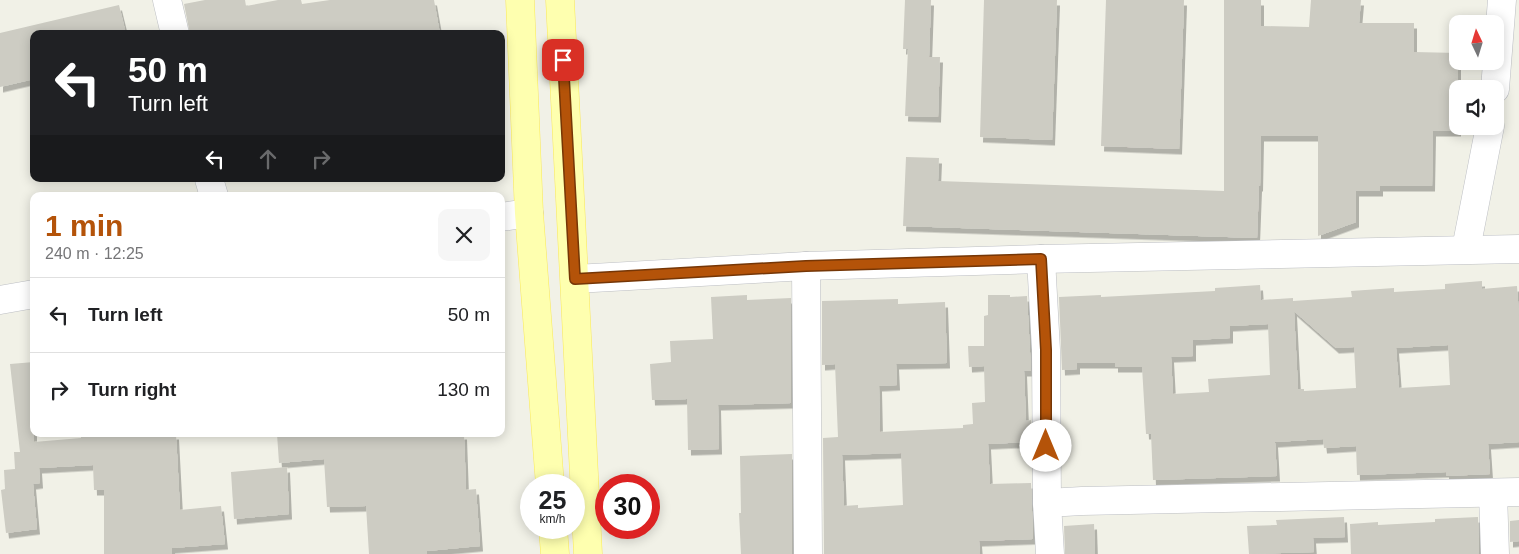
<!DOCTYPE html>
<meta charset="utf-8">
<style>
body{margin:0;font-family:Arial,sans-serif;background:#f6f6f6;color:#202124;height:100vh;display:flex;flex-direction:column;font-size:19px;white-space:nowrap}
*{box-sizing:border-box;margin:0}
p{font-size:16px;color:#757577}
.icon{flex:none;width:28px;height:28px;fill:none;stroke:currentColor;stroke-width:2;stroke-linecap:round;stroke-linejoin:round}
.map{position:relative;flex:1;overflow:hidden}
.details{position:absolute;left:30px;top:192px;width:475px;height:245px;display:flex;flex-direction:column;background:#fff;border-radius:10px;box-shadow:0 2px 12px #0003}
.details>*{flex:none}
.hud{position:absolute;left:30px;top:30px;width:475px;height:152px;border-radius:10px;box-shadow:0 2px 12px #0003;background:#202124;color:#fff;overflow:hidden}
.needle{width:32px;rotate:356deg}
.fabs{position:absolute;left:1449px;top:15px;display:grid;gap:10px}
.fabs a{display:grid;place-items:center;width:55px;height:55px;border-radius:10px;background:#fff;box-shadow:0 2px 12px #0003;font-size:25px}
.speed{position:absolute;left:520px;top:474px;display:flex;gap:10px;font-size:25px;font-weight:700;text-align:center}
.speed>*{display:grid;place-content:center;width:65px;height:65px;border-radius:50%;background:#fff;box-shadow:0 2px 12px #0003;line-height:1}
.speed small{font-size:12px;font-weight:400}
.speed .limit{border:8px solid #d22;background:#fff;color:#111}
.pin{position:absolute;display:grid;place-items:center;width:42px;height:42px;color:#fff;margin:-21px;border-radius:10px;box-shadow:0 2px 8px #0006}
.me{position:absolute;width:55px;margin:-28px;rotate:0deg;stroke-linejoin:round;filter:drop-shadow(0 0 4px #0008)}
.turn{display:flex;align-items:center;gap:18px;height:105px;padding:0 15px;font-size:22px}
.turn .icon{width:65px;height:65px;stroke-width:2.5}
.turn b{display:block;font-size:35px;line-height:42px}
.lanes{display:flex;align-items:center;height:48px;padding:0 15px;background:#0003;justify-content:center;gap:25px;direction:ltr}
.lanes .off{opacity:.35}
.round{display:grid;place-items:center;flex:none;width:52px;height:52px;border-radius:10px;background:#f6f6f6}
.headline{display:flex;align-items:center;justify-content:space-between;height:85px;padding:0 15px}
h1{font-size:30px;font-weight:700;line-height:38px;color:#b45309}
ul{padding:0;list-style:none}
li{display:flex;align-items:center;gap:15px;height:75px;padding:0 15px;border-top:1px solid #e0e0e0}
li div{flex:1}
li b{display:block;font-size:19px}
li em{font-style:normal}
.map>svg:first-child{display:block}
</style>
<div class="map">
<svg width="1519" height="554" viewBox="0 0 1519 554">
<defs>
<filter id="shadow"><feDropShadow dx="3" dy="5.5" stdDeviation="0" flood-color="#0004"/></filter>
</defs>
<rect width="100%" height="100%" fill="#f1f1e7"/>
<g fill="#cdccc3" fill-rule="evenodd" filter="url(#shadow)">
<polygon points="205,0 245,0 246,6 278,0 301,0 302,4 330,0 434,0 440,34 190,34 184,4"/>
<polygon points="905,0 931,0 929,57 940,57 938,117 905,116 908,49 903,49"/>
<polygon points="984,0 1057,0 1052,140 980,137"/>
<polygon points="1106,0 1184,0 1179,149 1101,146"/>
<polygon points="1224,0 1261,0 1261,26 1309,27 1311,0 1361,0 1359,23 1414,23 1414,52 1458,53 1458,131 1433,131 1432,186 1380,186 1380,191 1356,191 1356,222 1318,236 1318,136 1261,136 1260,186 1259,186 1257,238 903,226 906,157 939,158 938,181 1224,191"/>
<polygon points="119,5 126,34 34,34 34,79 0,87 0,33"/>
<path d="M1482,281V289L1517,286L1519,316V442L1488,444L1490,474L1446,476V472L1357,475L1356,446L1324,448L1323,439L1275,442L1277,476L1153,480L1151,434H1146L1142,367H1115V363H1077V369L1062,370L1059,297L1101,295V297L1215,291V288L1260,285L1261,300L1293,298V301L1352,297L1351,291L1394,288V292L1445,289V284ZM1294,311L1336,348L1354,347L1356,388L1304,391V389H1298ZM1268,324L1270,375L1208,379L1209,392L1173,394L1171,357L1193,356V340L1230,338V326ZM1448,345L1450,385L1399,388L1396,348Z"/>
<polygon points="747,295 747,300 791,298 791,403 718,405 719,449 688,450 687,399 652,400 650,364 671,362 670,341 713,339 711,297"/>
<path d="M988,295H1010V297L1027,296L1031,371H1024L1026,421L1031,420V442L988,444L990,484L1031,483L1033,539L979,541L980,554H824L823,438L838,437L835,364L822,365V301L898,299V304L945,302L947,363L896,364L897,385L879,386L880,432L963,428V425L973,424L972,403L985,402L984,366L969,367L968,346H984V316L988,315ZM901,453L903,505L858,508V505L844,506L842,455Z"/>
<polygon points="34,362 34,442 81,438 81,434 176,434 180,510 221,506 225,544 172,548 172,554 104,554 104,490 94,490 93,465 39,468 40,483 33,484 37,529 6,533 1,490 5,489 4,470 15,469 14,452 20,452 10,364"/>
<polygon points="277,434 464,434 466,490 476,489 480,546 427,551 427,554 369,554 366,506 327,507 324,459 279,463"/>
<polygon points="792,454 792,554 741,554 739,513 741,513 740,456"/>
<polygon points="287,467 289,514 234,519 231,472"/>
<polygon points="1344,517 1345,537 1313,538 1314,552 1249,554 1247,526 1277,525 1276,520"/>
<polygon points="1478,517 1479,554 1351,554 1350,524 1378,522 1378,525 1435,522 1435,519"/>
<polygon points="1519,520 1519,541 1510,542 1510,521"/>
<polygon points="1094,524 1095,554 1065,554 1064,526"/>
</g>
<g fill="none" stroke-linecap="round" stroke-linejoin="round">
<g stroke="#bcbec3" stroke-width="29">
<g id="minor">
<polyline points="167,0 175,34"/>
<polyline points="1495,89 1502,0"/>
<polyline points="209,179 214,196"/>
<polyline points="501,217 529,213"/>
<polyline points="1466,249 1490,126"/>
<polyline points="1041,259 1046,350 1047,503 1050,554"/>
<polyline points="806,266 808,554"/>
<polyline points="575,279 806,266 1041,259 1519,249"/>
<polyline points="0,300 34,294"/>
<polyline points="1493,493 1495,554"/>
<polyline points="1047,503 1082,501 1519,492"/>
</g>
</g>
<g stroke="#fae958" stroke-width="29">
<g id="major">
<polyline points="520,0 529,213 550,485"/>
<polyline points="560,0 588,554"/>
<polyline points="553,528 555,554"/>
</g>
</g>
<use href="#minor" stroke="#fff" stroke-width="28"/>
<use href="#major" stroke="#feffaf" stroke-width="28"/>
</g>
<g fill="none" stroke-linecap="round" stroke-linejoin="round">
<g stroke="#753606" stroke-width="12">
<polyline id="route" points="563,60 575,279 806,266 1041,259 1046,350 1046,446"/>
</g>
<use href="#route" stroke="#b45309" stroke-width="9"/>
</g>
</svg>
<div class="fabs">
<a><svg class="needle" viewBox="-14 -14 28 28"><path d="M0-13l5 13h-10z" fill="#e53935"/><path d="M0 13l5-13h-10z" fill="#757577"/></svg></a>
<a><svg class="icon" aria-label="sound" viewBox="0 0 24 24"><path d="M4 9h4l5-4v14l-5-4H4zM17 9q2 3 0 6"/></svg></a>
</div>
<div class="speed"><div>25<small>km/h</small></div><div class="limit">30</div></div>
<div class="pin" style="left:563px;top:60px;background:#d93025"><svg class="icon" aria-label="arrive" viewBox="0 0 24 24"><path d="M6 21V4h12l-3 4 3 4H6"/></svg></div>
<svg class="me" style="left:1046px;top:446px" viewBox="-20 -20 40 40"><circle r="19" fill="#fff"/><path d="M0-13L10 11 0 6-10 11z" fill="#b45309"/></svg>
<div class="hud">
<div class="turn"><svg class="icon" aria-label="left" viewBox="0 0 24 24"><path d="M17 20v-9H6M10 6l-5 5 5 5"/></svg><div><b>50 m</b>Turn left</div></div>
<div class="lanes"><svg class="icon" aria-label="left" viewBox="0 0 24 24"><path d="M17 20v-9H6M10 6l-5 5 5 5"/></svg><svg class="icon off" aria-label="ahead" viewBox="0 0 24 24"><path d="M12 20V5M6 11l6-6 6 6"/></svg><svg class="icon off" aria-label="right" viewBox="0 0 24 24"><path d="M7 20v-9h11M14 6l5 5-5 5"/></svg></div>
</div>
<section class="details">
<div class="headline"><div><h1>1 min</h1><p>240 m · 12:25</p></div><a class="round"><svg class="icon" aria-label="close" viewBox="0 0 24 24"><path d="M6 6l12 12M18 6L6 18"/></svg></a></div>
<ul>
<li><svg class="icon" aria-label="left" viewBox="0 0 24 24"><path d="M17 20v-9H6M10 6l-5 5 5 5"/></svg><div><b>Turn left</b></div><em>50 m</em></li>
<li><svg class="icon" aria-label="right" viewBox="0 0 24 24"><path d="M7 20v-9h11M14 6l5 5-5 5"/></svg><div><b>Turn right</b></div><em>130 m</em></li>
</ul>
</section>
</div>
